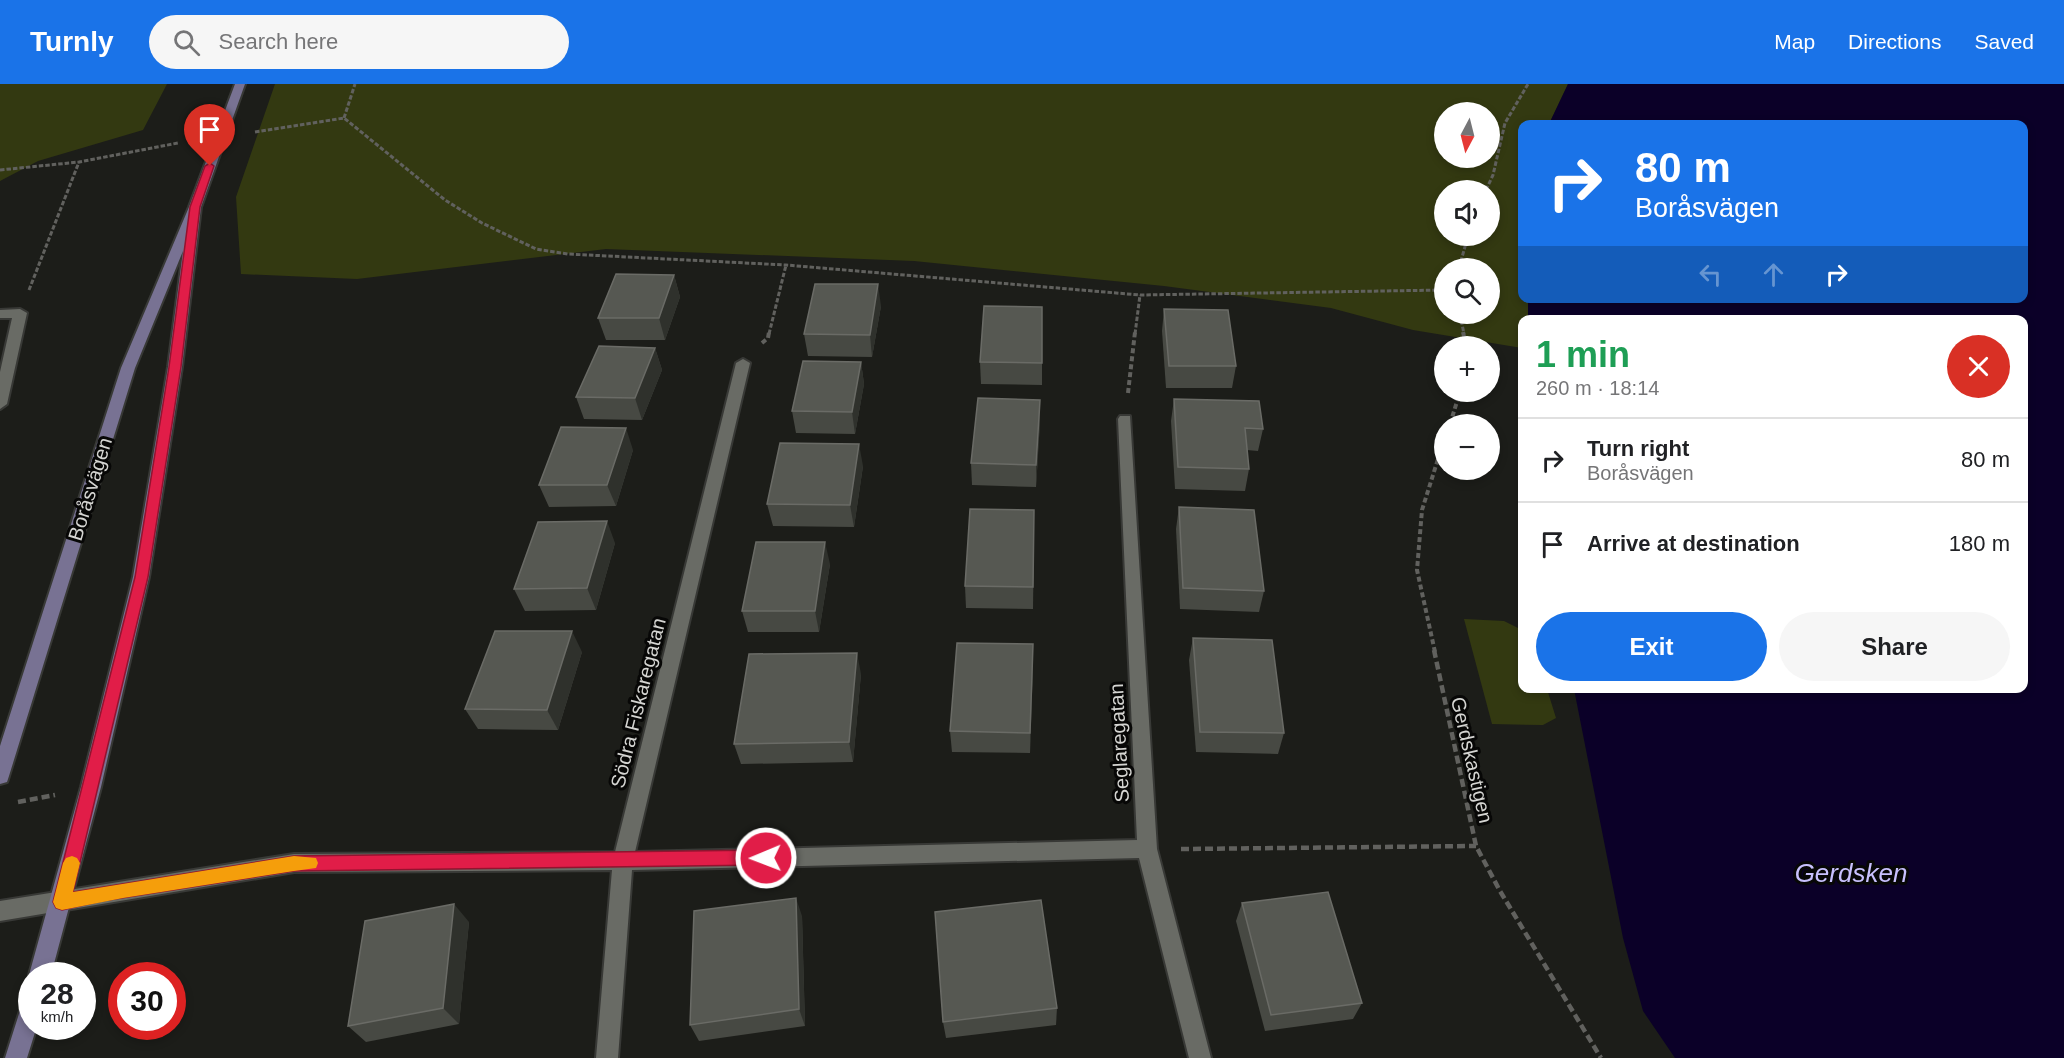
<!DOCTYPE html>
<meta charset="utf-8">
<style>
body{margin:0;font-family:Arial,sans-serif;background:#f6f6f6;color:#202124;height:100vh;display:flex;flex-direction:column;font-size:22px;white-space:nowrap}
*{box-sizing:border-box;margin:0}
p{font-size:20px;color:#757577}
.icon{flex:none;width:33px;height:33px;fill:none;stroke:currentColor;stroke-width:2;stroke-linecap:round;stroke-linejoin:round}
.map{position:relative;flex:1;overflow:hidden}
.sheet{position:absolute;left:1518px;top:231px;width:510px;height:378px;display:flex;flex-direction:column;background:#fff;border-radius:12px;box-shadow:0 3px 9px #0003}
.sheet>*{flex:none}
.guide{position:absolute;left:1518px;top:36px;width:510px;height:183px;border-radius:12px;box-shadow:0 3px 9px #0003;background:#1a73e8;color:#fff;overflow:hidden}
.needle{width:39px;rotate:187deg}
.buttons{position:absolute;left:1434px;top:18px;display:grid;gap:12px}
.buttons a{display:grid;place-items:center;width:66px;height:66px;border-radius:50%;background:#fff;box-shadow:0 3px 9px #0003;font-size:30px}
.speed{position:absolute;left:18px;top:878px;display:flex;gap:12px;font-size:30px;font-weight:700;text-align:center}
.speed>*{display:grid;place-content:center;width:78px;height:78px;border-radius:50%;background:#fff;box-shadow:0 3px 9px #0003;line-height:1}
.speed small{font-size:15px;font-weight:400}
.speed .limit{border:9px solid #d22;background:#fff;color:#111}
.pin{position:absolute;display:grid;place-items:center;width:51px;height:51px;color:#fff;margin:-62px -26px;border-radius:50% 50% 50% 0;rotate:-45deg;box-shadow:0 0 6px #0007}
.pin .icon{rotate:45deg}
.me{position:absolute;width:66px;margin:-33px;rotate:269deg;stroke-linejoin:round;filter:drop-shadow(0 0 4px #0008)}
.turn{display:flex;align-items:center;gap:21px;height:126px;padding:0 18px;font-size:27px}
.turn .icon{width:78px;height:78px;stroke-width:2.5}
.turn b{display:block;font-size:42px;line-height:51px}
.lanes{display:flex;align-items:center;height:57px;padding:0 18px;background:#0003;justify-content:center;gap:30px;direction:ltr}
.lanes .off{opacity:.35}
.round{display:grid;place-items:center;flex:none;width:63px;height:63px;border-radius:32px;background:#f6f6f6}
.headline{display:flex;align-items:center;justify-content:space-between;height:102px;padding:0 18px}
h1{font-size:36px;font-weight:700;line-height:45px;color:#1e9e55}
.button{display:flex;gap:12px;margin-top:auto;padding:12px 18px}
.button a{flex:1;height:69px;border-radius:36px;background:#1a73e8;color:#fff;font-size:24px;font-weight:700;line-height:69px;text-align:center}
.button a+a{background:#f6f6f6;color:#202124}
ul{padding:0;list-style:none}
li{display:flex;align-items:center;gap:18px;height:84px;padding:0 18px;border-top:2px solid #e0e0e0}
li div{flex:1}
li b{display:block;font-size:22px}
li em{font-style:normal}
header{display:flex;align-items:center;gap:36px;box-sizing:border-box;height:84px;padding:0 30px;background:#1a73e8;color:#fff}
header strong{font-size:28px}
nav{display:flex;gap:33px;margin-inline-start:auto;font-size:21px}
.search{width:420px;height:54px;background:#f6f6f6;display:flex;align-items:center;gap:15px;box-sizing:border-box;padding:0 21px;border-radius:33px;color:#757577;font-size:22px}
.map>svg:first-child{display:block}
</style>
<header>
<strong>Turnly</strong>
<div class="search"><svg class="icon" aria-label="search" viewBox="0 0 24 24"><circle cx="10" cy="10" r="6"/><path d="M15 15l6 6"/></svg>Search here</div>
<nav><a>Map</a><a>Directions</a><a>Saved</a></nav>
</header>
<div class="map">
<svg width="2064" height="974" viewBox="0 0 2064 974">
<rect width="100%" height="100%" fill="#1c1d19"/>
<g fill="#333911" fill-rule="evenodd">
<polygon points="0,0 167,0 143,46 38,77 0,97"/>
<path d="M275,0H1568L1549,40H1522V214L1528,215V235L1522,236V264L1413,246L1331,224L1164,202L914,177L606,165L357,195L241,190L236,113ZM1444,28H1490V74H1444ZM1444,106H1490V152H1444ZM1444,184H1490V230H1444Z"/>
<polygon points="1464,535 1504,537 1522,546 1522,604 1547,605 1556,634 1543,641 1492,640"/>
</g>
<polygon fill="#0b0028" points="1568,0 2064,0 2064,974 1675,974 1643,927 1623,854 1574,605 2024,604 2024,236 1528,235 1528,214 2024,214 2024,40 1549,40"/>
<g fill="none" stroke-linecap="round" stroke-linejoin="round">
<g stroke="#383936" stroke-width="4">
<g id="minor">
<polygon points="20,225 27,229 7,320 0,325 0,288 12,234 0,234 0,226"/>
<polygon points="743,275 750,279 635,768 1137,756 1118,335 1120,332 1130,332 1157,765 1211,974 1189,974 1139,774 632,786 618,974 596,974 612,786 294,788 0,837 0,817 294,770 615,768 736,279"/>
</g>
</g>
<g stroke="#383936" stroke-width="4">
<g id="secondary">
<polygon points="235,0 245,0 201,123 182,283 149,493 101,703 51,891 32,891 32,896 29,891 81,703 133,493 168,283 183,167 135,284 9,692 7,698 0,700 0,662 121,284 189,123"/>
<polygon points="32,911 32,942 37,942 27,974 5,974 24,914"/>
</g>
</g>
<g stroke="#61615e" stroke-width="3" stroke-dasharray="4.5 2" stroke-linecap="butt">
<polyline points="344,34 355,0"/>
<polyline points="255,48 344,34 445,116 482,139 536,165 568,170 786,181 1140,211 1444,206"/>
<polyline points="0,86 79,78 178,59"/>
<polyline points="1486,106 1493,91 1505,39 1528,0"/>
<polyline points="1459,184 1468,152"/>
<polyline points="29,206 79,78"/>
<polyline points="1460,230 1464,250"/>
<polyline points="769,250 786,181"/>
<polyline points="1135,250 1140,211"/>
</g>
<g stroke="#61615e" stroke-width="4" stroke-dasharray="5 3" stroke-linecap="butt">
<polyline points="1463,248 1466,262"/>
<polyline points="762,259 768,254 769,248"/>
<polyline points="1128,309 1135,248"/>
<polyline points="1450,340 1460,308"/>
<polyline points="1435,568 1417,486 1422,426 1444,356"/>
</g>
<g stroke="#61615e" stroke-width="4.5" stroke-dasharray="8 4" stroke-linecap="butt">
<polyline points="1434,566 1476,762 1500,807 1601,974"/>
<polyline points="18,718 55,711"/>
<polyline points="1181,765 1476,762"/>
</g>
<use href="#minor" fill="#696b65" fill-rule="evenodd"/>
<use href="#secondary" fill="#787293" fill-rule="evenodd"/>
</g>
<g fill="#474943">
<polygon points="674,191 680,213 665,256 606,256 598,234"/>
<polygon points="881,222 872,273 808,272 804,250"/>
<polygon points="1042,223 1042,301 981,300 980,278"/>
<polygon points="1164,225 1236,282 1232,304 1166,304 1162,247"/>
<polygon points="655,264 662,286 642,336 584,335 576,313"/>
<polygon points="861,278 864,300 855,350 796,349 792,327"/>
<polygon points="1174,315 1263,345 1258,367 1247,366 1249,385 1245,407 1175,405 1171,337"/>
<polygon points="1040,316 1040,338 1036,403 972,401 971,379"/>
<polygon points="633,366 616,422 549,423 539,401"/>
<polygon points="863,382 854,443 773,442 767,420"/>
<polygon points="1179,423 1264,507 1259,528 1180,525 1176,445"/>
<polygon points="1034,448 1033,525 966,524 965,502"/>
<polygon points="615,459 596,526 525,527 514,505"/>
<polygon points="830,480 819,548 748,548 742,527"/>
<polygon points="1193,554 1284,649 1278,670 1196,668 1189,576"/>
<polygon points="582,568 558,646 478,645 465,625"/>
<polygon points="1033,581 1030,669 952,668 950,647"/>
<polygon points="861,590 853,678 741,680 734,660"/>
<polygon points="1242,819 1362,919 1353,935 1265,947 1236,837"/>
<polygon points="802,832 805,942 699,957 690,941"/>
<polygon points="469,838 459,940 366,958 348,942"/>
<polygon points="1057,924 1056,941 946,954 943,938"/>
</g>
<g fill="#2f312c">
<polygon points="674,191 680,213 665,256 659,234"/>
<polygon points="878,200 881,222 872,273 870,251"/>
<polygon points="655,264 662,286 642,336 635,314"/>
<polygon points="861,278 864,300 855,350 852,328"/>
<polygon points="1040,316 1040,338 1036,403 1036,381"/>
<polygon points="626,344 633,366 616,422 607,401"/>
<polygon points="859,360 863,382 854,443 850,421"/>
<polygon points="607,437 615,459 596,526 587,504"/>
<polygon points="825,458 830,480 819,548 815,527"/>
<polygon points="572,547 582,568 558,646 547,626"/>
<polygon points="1033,560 1033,581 1030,669 1030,649"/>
<polygon points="857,569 861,590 853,678 849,658"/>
<polygon points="796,814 802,832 805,942 799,925"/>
<polygon points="454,820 469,838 459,940 443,924"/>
</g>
<g fill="#565852" stroke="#6a6b66" stroke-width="1.5">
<polygon points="616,190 674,191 659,234 598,234"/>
<polygon points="815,200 878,200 870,251 804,250"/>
<polygon points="984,222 1042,223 1042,279 980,278"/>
<polygon points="1164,225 1228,226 1236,282 1169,282"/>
<polygon points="599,262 655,264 635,314 576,313"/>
<polygon points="803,277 861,278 852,328 792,327"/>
<polygon points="978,314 1040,316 1036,381 971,379"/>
<polygon points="1174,315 1259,317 1263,345 1245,344 1249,385 1178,383"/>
<polygon points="561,343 626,344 607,401 539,401"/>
<polygon points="780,359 859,360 850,421 767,420"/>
<polygon points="1179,423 1254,426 1264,507 1183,504"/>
<polygon points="970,425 1034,426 1033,503 965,502"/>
<polygon points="607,437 587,504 514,505 538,438"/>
<polygon points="756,458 825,458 815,527 742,527"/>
<polygon points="495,547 572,547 547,626 465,625"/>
<polygon points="1193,554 1272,556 1284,649 1200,648"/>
<polygon points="957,559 1033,560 1030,649 950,647"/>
<polygon points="857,569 849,658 734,660 749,570"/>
<polygon points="1328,808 1362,919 1271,931 1242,819"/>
<polygon points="796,814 799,925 690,941 694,827"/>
<polygon points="1041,816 1057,924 943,938 935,828"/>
<polygon points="454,820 443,924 348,942 365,837"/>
</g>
<polygon fill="#e11d48" stroke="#92132f" stroke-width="1.5" points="210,79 214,82 200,123 181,283 148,493 73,808 294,772 766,766 772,768 774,774 772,779 766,781 294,787 102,817 62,826 56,824 53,818 135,493 169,283 190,123 205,82"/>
<polygon fill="#f59e0b" points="72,772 77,774 80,779 73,808 294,772 316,774 318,779 316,784 294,787 123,814 62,826 56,824 53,818 63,779 66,774"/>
<g text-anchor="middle" stroke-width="6" stroke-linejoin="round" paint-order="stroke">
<g font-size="20" fill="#d5d5d2" stroke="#070706">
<text transform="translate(90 405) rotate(-73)" y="7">Boråsvägen</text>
<text transform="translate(638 619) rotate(-76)" y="7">Södra Fiskaregatan</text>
<text transform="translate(1119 659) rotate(-93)" y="7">Seglaregatan</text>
<text transform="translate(1472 676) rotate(77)" y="7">Gerdskastigen</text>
</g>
<g font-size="26" font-style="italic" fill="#c8c0fd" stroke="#070706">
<text x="1851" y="798">Gerdsken</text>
</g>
</g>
</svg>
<div class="buttons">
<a><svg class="needle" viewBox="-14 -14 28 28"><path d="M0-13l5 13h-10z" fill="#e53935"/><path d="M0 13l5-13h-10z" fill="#757577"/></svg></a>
<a><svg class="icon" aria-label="sound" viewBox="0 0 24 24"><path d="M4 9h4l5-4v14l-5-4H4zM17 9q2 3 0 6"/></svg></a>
<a><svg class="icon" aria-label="search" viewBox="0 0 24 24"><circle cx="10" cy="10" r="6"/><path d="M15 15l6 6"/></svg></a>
<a>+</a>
<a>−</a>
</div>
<div class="speed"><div>28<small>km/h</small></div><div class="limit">30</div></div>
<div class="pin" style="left:210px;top:82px;background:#d93025"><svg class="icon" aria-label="arrive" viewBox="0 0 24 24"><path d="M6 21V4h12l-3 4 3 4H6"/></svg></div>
<svg class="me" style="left:766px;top:774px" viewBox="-20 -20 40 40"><circle r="17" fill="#e11d48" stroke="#fff" stroke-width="3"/><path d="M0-11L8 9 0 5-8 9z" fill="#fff"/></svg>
<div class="guide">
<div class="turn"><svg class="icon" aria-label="right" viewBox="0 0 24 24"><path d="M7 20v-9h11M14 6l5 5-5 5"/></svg><div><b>80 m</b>Boråsvägen</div></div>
<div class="lanes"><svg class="icon off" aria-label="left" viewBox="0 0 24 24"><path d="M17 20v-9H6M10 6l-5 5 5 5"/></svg><svg class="icon off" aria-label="ahead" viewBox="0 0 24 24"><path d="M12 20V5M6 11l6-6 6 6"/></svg><svg class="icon" aria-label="right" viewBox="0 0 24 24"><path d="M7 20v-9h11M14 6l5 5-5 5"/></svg></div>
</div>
<section class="sheet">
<div class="headline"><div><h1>1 min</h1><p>260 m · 18:14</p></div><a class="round" style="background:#d93025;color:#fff"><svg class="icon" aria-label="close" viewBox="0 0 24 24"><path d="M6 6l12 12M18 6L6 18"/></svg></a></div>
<ul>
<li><svg class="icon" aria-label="right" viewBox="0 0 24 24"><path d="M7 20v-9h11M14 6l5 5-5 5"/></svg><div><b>Turn right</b><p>Boråsvägen</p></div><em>80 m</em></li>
<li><svg class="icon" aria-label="arrive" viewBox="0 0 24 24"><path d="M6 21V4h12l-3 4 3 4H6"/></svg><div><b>Arrive at destination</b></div><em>180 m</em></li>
</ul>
<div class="button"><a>Exit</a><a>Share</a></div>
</section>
</div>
